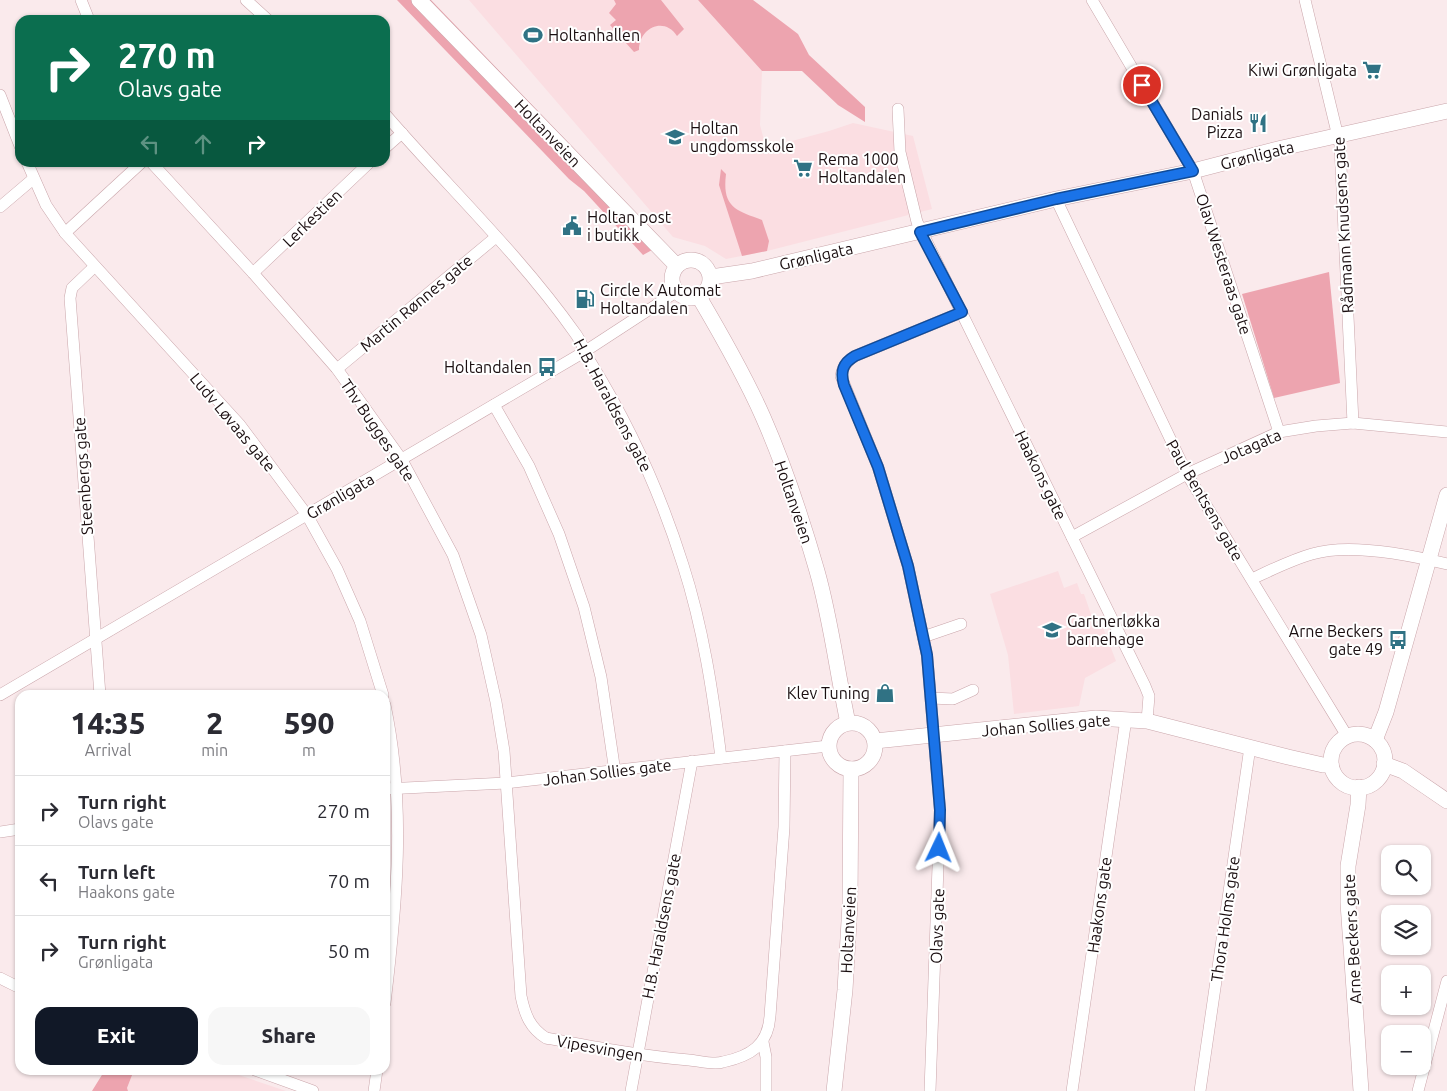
<!DOCTYPE html>
<meta charset="utf-8">
<style>
body{margin:0;font-family:Ubuntu,sans-serif;background:#f7f7f7;color:#2b2b33;height:100vh;display:flex;flex-direction:column;font-size:19px;white-space:nowrap}
*{box-sizing:border-box;margin:0}
p{font-size:16px;color:#7c7c81}
.icon{flex:none;width:28px;height:28px;fill:none;stroke:currentColor;stroke-width:2;stroke-linecap:round;stroke-linejoin:round}
.map{position:relative;flex:1;overflow:hidden}
.sheet{position:absolute;left:15px;top:690px;width:375px;height:385px;display:flex;flex-direction:column;background:#fff;border-radius:15px;box-shadow:0 1px 4px #0004}
.sheet>*{flex:none}
.banner{position:absolute;left:15px;top:15px;width:375px;height:152px;border-radius:15px;box-shadow:0 1px 4px #0004;background:#0b6e4f;color:#fff;overflow:hidden}
.buttons{position:absolute;left:1381px;top:845px;display:grid;gap:10px}
.buttons a{display:grid;place-items:center;width:50px;height:50px;border-radius:10px;background:#fff;box-shadow:0 1px 4px #0004;font-size:25px}
.pin{position:absolute;display:grid;place-items:center;width:42px;height:42px;color:#fff;margin:-21px;border:2px solid #fff;border-radius:50%;box-shadow:0 1px 5px #0007}
.me{position:absolute;width:55px;margin:-28px;rotate:2deg;stroke-linejoin:round;filter:drop-shadow(0 0 4px #0008)}
.turn{display:flex;align-items:center;gap:18px;height:105px;padding:0 20px;font-size:22px}
.turn .icon{width:65px;height:65px;stroke-width:2.5}
.turn b{display:block;font-size:35px;line-height:42px}
.lanes{display:flex;align-items:center;height:48px;padding:0 20px;background:#0003;justify-content:center;gap:25px;direction:ltr}
.lanes .off{opacity:.35}
.eta{display:flex;justify-content:space-evenly;align-items:center;height:85px;text-align:center}
.eta b{font-size:30px;font-weight:800;line-height:35px}
.cta{display:flex;gap:10px;margin-top:auto;padding:10px 20px}
.cta a{flex:1;height:58px;border-radius:15px;background:#111827;color:#fff;font-size:20px;font-weight:800;line-height:58px;text-align:center}
.cta a+a{background:#f7f7f7;color:#2b2b33}
ul{padding:0;list-style:none}
li{display:flex;align-items:center;gap:15px;height:70px;padding:0 20px;border-top:1px solid #e1e1e2}
li div{flex:1}
li b{display:block;font-size:19px}
li em{font-style:normal}
.map>svg:first-child{display:block}
</style>
<div class="map">
<svg width="1447" height="1091" viewBox="0 0 1447 1091">
<rect width="100%" height="100%" fill="#faeaec"/>
<g fill="#fbdee2">
<polygon points="469,0 698,0 762,71 760,125 766,148 829,131 853,123 913,136 932,209 767,251 726,259 705,246 673,237"/>
<polygon points="1058,571 1064,588 1077,583 1081,594 1084,594 1094,623 1098,622 1099,626 1102,625 1116,661 1085,678 1079,706 1014,714 1008,655 990,594"/>
<polygon points="134,1070 224,1070 286,1091 128,1091 127,1088"/>
</g>
<g fill="#eda4af">
<polygon points="397,0 411,0 652,250 643,255 584,191 569,179"/>
<polygon points="427,0 431,0 661,239"/>
<path d="M614,0H661L684,29L677,36C664,16 639,28 639,50L634,52L610,25L616,20L609,13L616,4Z"/>
<polygon points="698,0 753,0 798,34 809,55 865,107 865,122 838,105 802,71 762,71"/>
<path d="M721,169L726,174C722,207 735,210 762,220L769,241L767,251L742,256L719,185Z"/>
<polygon points="1329,272 1340,383 1274,398 1242,294"/>
<polygon points="105,1070 134,1070 127,1088 128,1091 92,1091"/>
</g>
<g fill="none" stroke-linecap="round" stroke-linejoin="round">
<g stroke="#caa6ab" stroke-width="12">
<g id="minor">
<polyline points="81,0 89,20"/>
<polyline points="246,0 268,20"/>
<polyline points="1092,0 1193,171 1279,432"/>
<polyline points="1305,0 1340,145 1353,423"/>
<polyline points="0,95 20,146"/>
<polyline points="898,109 900,152 917,222 1145,686 1149,696 1147,721"/>
<path d="M385,114C448,187 519,254 575,333C582,342 585,354 591,363C630,426 661,495 683,565C703,627 713,693 721,758"/>
<polyline points="385,148 402,133"/>
<polyline points="27,162 46,205 65,233 240,425 307,515 337,569 360,621 383,695"/>
<path d="M151,162L253,273L337,369L402,460L453,555L481,635L496,702L504,751L521,996C525,1015 530,1028 546,1038C594,1047 641,1056 689,1060C700,1061 714,1065 723,1062C751,1056 768,1045 770,1016L784,827L785,751"/>
<polyline points="1056,199 1187,474 1347,736"/>
<polyline points="0,207 33,179"/>
<polyline points="65,233 142,162"/>
<polyline points="94,267 72,288 70,298 100,695"/>
<polyline points="253,273 370,162"/>
<polyline points="337,369 496,237"/>
<polyline points="494,405 529,466 559,534 584,607 601,677 615,772"/>
<polyline points="1072,537 1187,474 1279,432 1316,426 1353,423 1447,432"/>
<path d="M1252,579C1271,570 1291,560 1312,554C1349,543 1410,555 1447,564"/>
<polyline points="923,637 961,624"/>
<polyline points="0,695 584,352 676,292"/>
<polyline points="931,698 953,699 973,690"/>
<path d="M385,705C406,804 397,903 385,1003"/>
<polyline points="385,789 506,783 828,746"/>
<polyline points="0,832 20,829"/>
<polyline points="0,978 20,988"/>
<polyline points="763,1042 766,1057 766,1091"/>
<polyline points="255,1070 313,1091"/>
<polyline points="374,1091 377,1070"/>
<polyline points="631,1091 692,761"/>
<path d="M930,1091L940,810L927,655L908,566L878,467L841,376C843,366 847,361 855,356L962,312"/>
<polyline points="1072,1091 1126,719"/>
<polyline points="1200,1091 1250,747"/>
<polyline points="1418,1091 1447,981"/>
</g>
</g>
<g stroke="#caa6ab" stroke-width="16">
<g id="secondary">
<polyline points="419,0 677,266"/>
<circle cx="691" cy="279" r="19"/>
<polyline points="711,277 752,271 1056,199 1193,171 1282,148 1447,111"/>
<path d="M699,297C722,336 745,376 763,417C785,467 802,519 817,571C831,620 837,672 848,723"/>
<circle cx="852" cy="746" r="23"/>
<circle cx="1358" cy="761" r="27"/>
<polyline points="1375,740 1386,712 1447,495"/>
<polyline points="875,741 1096,718 1147,721 1288,757 1323,765 1331,765"/>
<polyline points="1384,764 1403,771 1447,801"/>
<polyline points="1359,787 1358,805 1348,866 1348,903 1361,1091"/>
<polyline points="834,1091 845,990 850,904 851,769"/>
</g>
</g>
<use href="#minor" stroke="#fff" stroke-width="11"/>
<use href="#secondary" stroke="#fff" stroke-width="15"/>
</g>
<g fill="none" stroke-linecap="round" stroke-linejoin="round">
<g stroke="#114b97" stroke-width="12">
<path id="route" d="M939,848L940,810L927,655L908,566L878,467L844,385C840,371 843,363 855,356L962,312L920,232L1056,199L1193,171L1142,85"/>
</g>
<use href="#route" stroke="#1a73e8" stroke-width="9"/>
</g>
<defs>
<g id="stadium-bare" transform="scale(1.5)"><path d="M0-5a6.5 5 0 1 0 0 10a6.5 5 0 1 0 0-10ZM-3.5-1.8h7v3.6h-7Z" fill="#307284" stroke="#fff" stroke-width="2.5" paint-order="stroke"/></g>
<g id="supermarket-bare" transform="scale(1.5)"><path d="M-6-5.5h2.5l.6 2H6L4.5 2H-2.5L-4.4-4H-6ZM-1.5 3.2a1.3 1.3 0 1 0 .1 0ZM3 3.2a1.3 1.3 0 1 0 .1 0Z" fill="#307284" stroke="#fff" stroke-width="2.5" paint-order="stroke"/></g>
<g id="restaurant-bare" transform="scale(1.5)"><path d="M-5-6h1v4h1v-4h1v4h1v-4h1v5L-1.5 .5V6h-2V.5L-5-1ZM5-6V6H3V1.5H1.5Q1.5-4 5-6Z" fill="#307284" stroke="#fff" stroke-width="2.5" paint-order="stroke"/></g>
<g id="school-bare" transform="scale(1.5)"><path d="M0-5L7-2L0 1L-7-2ZM-4 1L0 2.5L4 1V4Q0 6-4 4Z" fill="#307284" stroke="#fff" stroke-width="2.5" paint-order="stroke"/></g>
<g id="civic-bare" transform="scale(1.5)"><path d="M-.6-6.5H3V-4.5H.6V-3L4-1V1h2V6H-6V1h2V-1L-.6-3ZM-1.2 2.5V6h2.4V2.5Z" fill="#307284" stroke="#fff" stroke-width="2.5" paint-order="stroke"/></g>
<g id="fuel-bare" transform="scale(1.5)"><path d="M-5.5-6h7V0h2V4h1.3V-2.5L3-4.5l.8-.8L6-3V5H2.5V1h-1V6h-7ZM-4.2-4.7v3.2H.2V-4.7Z" fill="#307284" stroke="#fff" stroke-width="2.5" paint-order="stroke"/></g>
<g id="bus-bare" transform="scale(1.5)"><path d="M-5-6H5V4H4V6H2V4H-2V6H-4V4H-5ZM-3.5-4V0h7V-4ZM-3.5 1.2v1.5H-2V1.2ZM2 1.2v1.5H3.5V1.2Z" fill="#307284" stroke="#fff" stroke-width="2.5" paint-order="stroke"/></g>
<g id="shop-bare" transform="scale(1.5)"><path d="M-5-2.5h2.3a2.7 3.5 0 0 1 5.4 0H5L5.5 6h-11ZM-1.5-2.5h3a1.5 2.3 0 0 0-3 0Z" fill="#307284" stroke="#fff" stroke-width="2.5" paint-order="stroke"/></g>
</defs>
<g fill-rule="evenodd">
<use href="#stadium-bare" x="533" y="35"/>
<use href="#supermarket-bare" x="1372" y="70"/>
<use href="#restaurant-bare" x="1258" y="123"/>
<use href="#school-bare" x="675" y="137"/>
<use href="#supermarket-bare" x="803" y="168"/>
<use href="#civic-bare" x="572" y="226"/>
<use href="#fuel-bare" x="585" y="299"/>
<use href="#bus-bare" x="547" y="367"/>
<use href="#school-bare" x="1052" y="630"/>
<use href="#bus-bare" x="1398" y="640"/>
<use href="#shop-bare" x="885" y="693"/>
</g>
<g text-anchor="middle" stroke-width="4" stroke-linejoin="round" paint-order="stroke">
<g font-size="16" fill="#1a0e10" stroke="#fff" text-anchor="start">
<text x="548" y="41">Holtanhallen</text>
<text x="1357" y="76" text-anchor="end">Kiwi Grønligata</text>
<text x="1243" y="120" text-anchor="end">Danials<tspan x="1243" dy="18">Pizza</tspan></text>
<text x="690" y="134">Holtan<tspan x="690" dy="18">ungdomsskole</tspan></text>
<text x="818" y="165">Rema 1000<tspan x="818" dy="18">Holtandalen</tspan></text>
<text x="587" y="223">Holtan post<tspan x="587" dy="18">i butikk</tspan></text>
<text x="600" y="296">Circle K Automat<tspan x="600" dy="18">Holtandalen</tspan></text>
<text x="532" y="373" text-anchor="end">Holtandalen</text>
<text x="1067" y="627">Gartnerløkka<tspan x="1067" dy="18">barnehage</tspan></text>
<text x="1383" y="637" text-anchor="end">Arne Beckers<tspan x="1383" dy="18">gate 49</tspan></text>
<text x="870" y="699" text-anchor="end">Klev Tuning</text>
</g>
<g font-size="16" fill="#1a0e10" stroke="#fff">
<text transform="translate(548 133) rotate(46)" y="6">Holtanveien</text>
<text transform="translate(1257 155) rotate(-14)" y="6">Grønligata</text>
<text transform="translate(312 218) rotate(-44)" y="6">Lerkestien</text>
<text transform="translate(1343 225) rotate(-93)" y="6">Rådmann Knudsens gate</text>
<text transform="translate(816 256) rotate(-13)" y="6">Grønligata</text>
<text transform="translate(1224 264) rotate(72)" y="6">Olav Westeraas gate</text>
<text transform="translate(416 303) rotate(-40)" y="6">Martin Rønnes gate</text>
<text transform="translate(613 405) rotate(62)" y="6">H.B. Haraldsens gate</text>
<text transform="translate(233 422) rotate(50)" y="6">Ludv Løvaas gate</text>
<text transform="translate(378 430) rotate(56)" y="6">Thv Bugges gate</text>
<text transform="translate(1251 446) rotate(-23)" y="6">Jotagata</text>
<text transform="translate(1041 475) rotate(64)" y="6">Haakons gate</text>
<text transform="translate(83 476) rotate(-94)" y="6">Steenbergs gate</text>
<text transform="translate(340 496) rotate(-30)" y="6">Grønligata</text>
<text transform="translate(1205 500) rotate(60)" y="6">Paul Bentsens gate</text>
<text transform="translate(794 502) rotate(71)" y="6">Holtanveien</text>
<text transform="translate(1046 725) rotate(-5)" y="6">Johan Sollies gate</text>
<text transform="translate(607 772) rotate(-7)" y="6">Johan Sollies gate</text>
<text transform="translate(1099 905) rotate(-82)" y="6">Haakons gate</text>
<text transform="translate(1225 919) rotate(-82)" y="6">Thora Holms gate</text>
<text transform="translate(661 926) rotate(-79)" y="6">H.B. Haraldsens gate</text>
<text transform="translate(937 926) rotate(-88)" y="6">Olavs gate</text>
<text transform="translate(848 930) rotate(-87)" y="6">Holtanveien</text>
<text transform="translate(1352 939) rotate(-93)" y="6">Arne Beckers gate</text>
<text transform="translate(600 1048) rotate(10)" y="6">Vipesvingen</text>
</g>
</g>
</svg>
<div class="buttons">
<a><svg class="icon" aria-label="search" viewBox="0 0 24 24"><circle cx="10" cy="10" r="6"/><path d="M15 15l6 6"/></svg></a>
<a><svg class="icon" aria-label="layers" viewBox="0 0 24 24"><path d="M12 4l9 5-9 5-9-5zM3 14l9 5 9-5"/></svg></a>
<a>+</a>
<a>−</a>
</div>
<div class="pin" style="left:1142px;top:85px;background:#d93025"><svg class="icon" aria-label="arrive" viewBox="0 0 24 24"><path d="M6 21V4h12l-3 4 3 4H6"/></svg></div>
<svg class="me" style="left:939px;top:848px" viewBox="-20 -20 40 40"><path d="M0-17L14 15 0 8-14 15z" fill="#1a73e8" stroke="#fff" stroke-width="4"/></svg>
<div class="banner">
<div class="turn"><svg class="icon" aria-label="right" viewBox="0 0 24 24"><path d="M7 20v-9h11M14 6l5 5-5 5"/></svg><div><b>270 m</b>Olavs gate</div></div>
<div class="lanes"><svg class="icon off" aria-label="left" viewBox="0 0 24 24"><path d="M17 20v-9H6M10 6l-5 5 5 5"/></svg><svg class="icon off" aria-label="ahead" viewBox="0 0 24 24"><path d="M12 20V5M6 11l6-6 6 6"/></svg><svg class="icon" aria-label="right" viewBox="0 0 24 24"><path d="M7 20v-9h11M14 6l5 5-5 5"/></svg></div>
</div>
<section class="sheet">
<div class="eta">
<div><b>14:35</b><p>Arrival</p></div>
<div><b>2</b><p>min</p></div>
<div><b>590</b><p>m</p></div>
</div>
<ul>
<li><svg class="icon" aria-label="right" viewBox="0 0 24 24"><path d="M7 20v-9h11M14 6l5 5-5 5"/></svg><div><b>Turn right</b><p>Olavs gate</p></div><em>270 m</em></li>
<li><svg class="icon" aria-label="left" viewBox="0 0 24 24"><path d="M17 20v-9H6M10 6l-5 5 5 5"/></svg><div><b>Turn left</b><p>Haakons gate</p></div><em>70 m</em></li>
<li><svg class="icon" aria-label="right" viewBox="0 0 24 24"><path d="M7 20v-9h11M14 6l5 5-5 5"/></svg><div><b>Turn right</b><p>Grønligata</p></div><em>50 m</em></li>
</ul>
<div class="cta"><a>Exit</a><a>Share</a></div>
</section>
</div>
